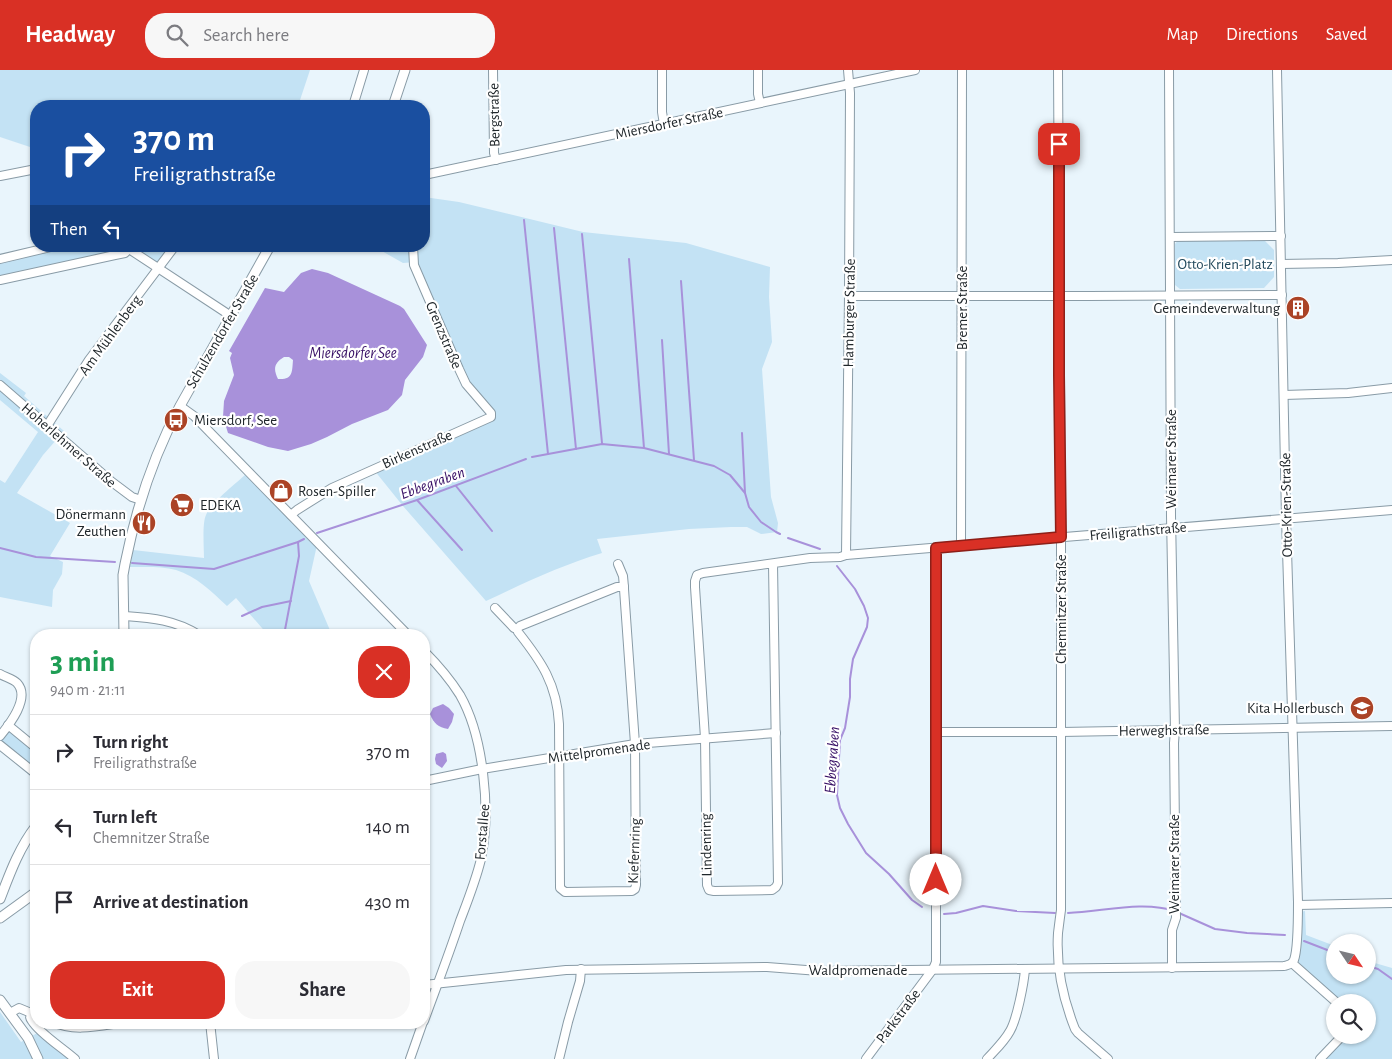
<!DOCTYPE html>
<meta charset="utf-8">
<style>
body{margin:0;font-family:"Alegreya Sans",sans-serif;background:#f7f7f7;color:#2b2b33;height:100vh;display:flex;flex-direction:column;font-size:19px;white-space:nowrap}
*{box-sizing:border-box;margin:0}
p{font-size:16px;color:#7c7c81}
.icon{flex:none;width:28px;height:28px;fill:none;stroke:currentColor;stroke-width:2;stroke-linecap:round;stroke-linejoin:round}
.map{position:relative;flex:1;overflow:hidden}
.details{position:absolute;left:30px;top:559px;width:400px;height:400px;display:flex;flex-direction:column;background:#fff;border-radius:20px;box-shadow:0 1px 4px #0004}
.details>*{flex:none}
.hud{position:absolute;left:30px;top:30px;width:400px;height:152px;border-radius:20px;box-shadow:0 1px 4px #0004;background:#1a4fa0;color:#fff;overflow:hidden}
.needle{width:32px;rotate:125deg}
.controls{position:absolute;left:1326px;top:864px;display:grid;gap:10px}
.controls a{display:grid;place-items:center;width:50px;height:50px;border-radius:50%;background:#fff;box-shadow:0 1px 4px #0004;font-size:25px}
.pin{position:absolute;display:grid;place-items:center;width:42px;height:42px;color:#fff;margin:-21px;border-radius:10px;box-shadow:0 2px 8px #0006}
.me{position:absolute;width:55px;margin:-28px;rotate:0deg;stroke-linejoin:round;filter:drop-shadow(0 0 4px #0008)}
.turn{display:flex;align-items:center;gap:18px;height:105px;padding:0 20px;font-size:22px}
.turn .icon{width:65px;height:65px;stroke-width:2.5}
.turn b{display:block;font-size:35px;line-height:42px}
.then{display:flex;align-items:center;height:48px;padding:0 20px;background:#0003;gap:10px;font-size:19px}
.round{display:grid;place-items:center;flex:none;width:52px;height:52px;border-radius:20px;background:#f7f7f7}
.head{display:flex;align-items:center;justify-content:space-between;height:85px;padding:0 20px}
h1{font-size:30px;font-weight:700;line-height:38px;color:#1e9e55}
.primary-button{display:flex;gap:10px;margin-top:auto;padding:10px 20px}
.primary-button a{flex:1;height:58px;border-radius:20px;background:#d93025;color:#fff;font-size:20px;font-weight:700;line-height:58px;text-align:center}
.primary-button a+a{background:#f7f7f7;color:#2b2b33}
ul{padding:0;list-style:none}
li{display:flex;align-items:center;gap:15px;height:75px;padding:0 20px;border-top:1px solid #e1e1e2}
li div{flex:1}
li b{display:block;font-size:19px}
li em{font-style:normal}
header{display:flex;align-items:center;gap:30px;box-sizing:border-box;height:70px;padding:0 25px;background:#d93025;color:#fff}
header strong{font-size:24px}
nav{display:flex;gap:28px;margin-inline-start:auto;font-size:18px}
.search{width:350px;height:45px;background:#f7f7f7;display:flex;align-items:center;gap:12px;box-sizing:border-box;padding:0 18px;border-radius:20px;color:#7c7c81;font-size:19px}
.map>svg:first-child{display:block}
</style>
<header>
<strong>Headway</strong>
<div class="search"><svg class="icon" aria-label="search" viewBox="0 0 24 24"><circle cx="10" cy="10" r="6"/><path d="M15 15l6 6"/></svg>Search here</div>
<nav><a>Map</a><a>Directions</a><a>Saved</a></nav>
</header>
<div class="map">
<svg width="1392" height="989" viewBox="0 0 1392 989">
<rect width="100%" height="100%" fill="#e9f5fc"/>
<g fill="#c3e2f4">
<polygon points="0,0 310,0 298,36 36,36 36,79 0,67"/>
<path d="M424,127L459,132L583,162L686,173L770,197L769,227L772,272L762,299L771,427L778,453L777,462L761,464L747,457H731L689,459L597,469L602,483C562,495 524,513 486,531L403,436L374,400L495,348L492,342L466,310L416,192L403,193L380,180L377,176H424Z"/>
<polygon points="1179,169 1263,169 1274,180 1274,207 1264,218 1180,219 1175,215 1175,174"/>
<polygon points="64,176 120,176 121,180 120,182 0,209 0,190"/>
<polygon points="130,176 170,176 164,185 164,187 160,192 156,193"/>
<polygon points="0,303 26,323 24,326 64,361 43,385 17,423 70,453 50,486 63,492 62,504 53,520 52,537 0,527 0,410 5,413 38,362 0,330"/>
<path d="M245,405L317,475L309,511L332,565H268L236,528L227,536C212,522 196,506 176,500C162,496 145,497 130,497L133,480L204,488C204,478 202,453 206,445C210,434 235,414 245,405Z"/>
<polygon points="9,661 12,661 36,681 36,701 0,672"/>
<polygon points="1305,841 1306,865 1335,876 1335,905 1368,905 1368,891 1392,898 1392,989 1325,989 1348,965 1368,965 1368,932 1340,932 1296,890 1300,842"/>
<polygon points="0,942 21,972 39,962 71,989 0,989"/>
</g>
<g fill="#a891da" fill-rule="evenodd">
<path d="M312,199L328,203L400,236L404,239L427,275L423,287L405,310L402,325L388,340L352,354L327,367L311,374L288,381L268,377L228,363L223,347L224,331L234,305L230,288L232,283L229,281L265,218L284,222L301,203ZM284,287H289L293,290C292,302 293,310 278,309C273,299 274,293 284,287Z"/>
<path d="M443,634L449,638L454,644L452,652L448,659C438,657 434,654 430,644L433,638Z"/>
<polygon points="443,682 446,684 447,691 442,698 436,694 435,689 436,684"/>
</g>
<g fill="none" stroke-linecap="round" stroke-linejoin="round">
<g stroke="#a891da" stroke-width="2">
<polyline points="524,150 548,384"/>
<polyline points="554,158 576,379"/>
<polyline points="582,164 602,373"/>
<polyline points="629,189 644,378"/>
<polyline points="681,211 694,390"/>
<polyline points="662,270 669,384"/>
<polyline points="742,363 745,423"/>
<polyline points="532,387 602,374 644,378 714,396 730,405 745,423 749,437 761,452 776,462 780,464"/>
<polyline points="456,416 492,461"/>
<polyline points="417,430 462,480"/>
<polyline points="317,463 417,430 526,389"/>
<polyline points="788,468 820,479"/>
<polyline points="0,478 36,487 115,492"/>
<polyline points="132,493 214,499 298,472 304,469"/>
<polyline points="837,496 855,519 864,536 868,548 867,557 853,589 850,609 850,627 845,658 840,670 837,725 840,738 848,754 866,783 889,804 912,830 922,837"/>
<polyline points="242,546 262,537 291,531"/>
<polyline points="284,565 299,486 298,472"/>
<path d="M1068,843C1102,842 1142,830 1175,841"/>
<polyline points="1179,843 1215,859 1247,863 1285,865"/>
<polyline points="944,844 956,843 983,836 1016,841 1055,843"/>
<polyline points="1304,871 1335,883"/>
<polyline points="1368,896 1378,899 1392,909"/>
</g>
<g stroke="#899ba6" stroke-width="10">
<g id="minor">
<polyline points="493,0 494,83 496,90"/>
<polyline points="662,0 662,42 664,54"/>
<polyline points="758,0 758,24 760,33"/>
<path d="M1058,0L1061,470V840C1060,847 1059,855 1058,863C1056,895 1063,929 1075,959L1078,963L1108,989"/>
<polyline points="1169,0 1171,446 1175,660 1174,673 1176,848 1172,860 1172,898"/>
<polyline points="353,36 364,0"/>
<polyline points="424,105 915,0"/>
<polyline points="0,106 36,99"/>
<polyline points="1170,167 1281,166"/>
<polyline points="126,177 231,246"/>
<polyline points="0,189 55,176"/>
<polyline points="1281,194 1338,193 1392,190"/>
<polyline points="0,210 115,185 125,183 129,179"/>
<polyline points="849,226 1089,226 1282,225"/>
<polyline points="0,315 112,412 132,427 141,430"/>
<polyline points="1284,325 1348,323 1392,318"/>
<polyline points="180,336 194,346 408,565"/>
<polyline points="47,356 89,290 175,176"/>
<polyline points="291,445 297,440 332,418 491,347 491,343 466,314 459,299 414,195 413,176"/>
<polyline points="961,475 962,0"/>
<polyline points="846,485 849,226 850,23 848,0"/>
<polyline points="618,494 623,506 624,517"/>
<polyline points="773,494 778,813 776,817 772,820 714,821 709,820 707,815 705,668 695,517 695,511 697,505 703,503 810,488 840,487 846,485 1392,440"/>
<path d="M617,517H624V519L635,674L636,815L635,819L632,821L565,822L560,818L559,654C557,614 541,591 518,562L517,559L520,556Z"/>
<polyline points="495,538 514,558 517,559"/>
<path d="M125,546C153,548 175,550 199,565"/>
<path d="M424,581C437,594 450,609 460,625C484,667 491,742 481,789C476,810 468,830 460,851C449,884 436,918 424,951"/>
<path d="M0,604C5,607 13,609 17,613C31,628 9,655 0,666"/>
<polyline points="8,655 36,678"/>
<polyline points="937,662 1061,662 1392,656"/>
<polyline points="0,675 36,704"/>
<polyline points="424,711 482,699 635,674 776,663"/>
<polyline points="1298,835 1392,833"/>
<polyline points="1292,893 1336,932"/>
<path d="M424,915L566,900L767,897L819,901L1284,896C1288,895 1292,895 1294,890C1298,879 1298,845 1298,832L1286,448L1277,0"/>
<polyline points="10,943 19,938 36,945"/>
<path d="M32,943C30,947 29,947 32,951C39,963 64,979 75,989"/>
<path d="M53,952C75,963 103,955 127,952"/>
<polyline points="210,952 214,989"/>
<polyline points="410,989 423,952"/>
<polyline points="559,989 568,952 580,911 581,899"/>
<polyline points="866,989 933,899 936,892 936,478"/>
<path d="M987,989C995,980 1004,972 1010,961C1017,949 1024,913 1025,899"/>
<polyline points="1320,989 1343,965"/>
</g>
</g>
<g stroke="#899ba6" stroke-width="11">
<g id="major">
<polyline points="393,36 405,0"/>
<path d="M124,565L123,505L125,494C136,439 153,386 180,336L270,176"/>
<path d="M0,829C10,803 19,778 36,756"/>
<polyline points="0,848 36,822"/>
<polyline points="0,930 28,968 38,989"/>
</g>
</g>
<use href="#minor" stroke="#fff" stroke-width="8"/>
<use href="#major" stroke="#fff" stroke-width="9"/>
</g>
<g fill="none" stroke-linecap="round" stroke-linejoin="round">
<g stroke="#8d1f18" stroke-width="12">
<polyline id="route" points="936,810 936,478 1061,467 1059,305 1059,74"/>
</g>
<use href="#route" stroke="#d93025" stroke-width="9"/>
</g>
<defs>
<g id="building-disc" transform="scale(1.25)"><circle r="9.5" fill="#ab4326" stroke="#fff"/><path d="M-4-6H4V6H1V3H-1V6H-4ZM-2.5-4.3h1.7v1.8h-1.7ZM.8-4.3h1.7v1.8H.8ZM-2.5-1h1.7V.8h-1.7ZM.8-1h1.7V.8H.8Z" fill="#fff"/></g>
<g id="bus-disc" transform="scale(1.25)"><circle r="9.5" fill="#ab4326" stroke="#fff"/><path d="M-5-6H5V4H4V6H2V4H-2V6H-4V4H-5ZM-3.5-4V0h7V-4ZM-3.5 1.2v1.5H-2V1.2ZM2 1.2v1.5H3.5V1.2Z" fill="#fff"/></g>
<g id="shop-disc" transform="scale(1.25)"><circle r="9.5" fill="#ab4326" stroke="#fff"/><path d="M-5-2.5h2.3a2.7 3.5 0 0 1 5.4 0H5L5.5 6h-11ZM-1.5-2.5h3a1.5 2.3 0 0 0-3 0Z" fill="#fff"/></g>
<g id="supermarket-disc" transform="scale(1.25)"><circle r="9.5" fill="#ab4326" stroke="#fff"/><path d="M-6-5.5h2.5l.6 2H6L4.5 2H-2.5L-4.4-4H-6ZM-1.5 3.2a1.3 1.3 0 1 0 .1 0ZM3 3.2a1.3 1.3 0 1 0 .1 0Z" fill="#fff"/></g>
<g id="restaurant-disc" transform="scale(1.25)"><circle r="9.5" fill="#ab4326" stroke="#fff"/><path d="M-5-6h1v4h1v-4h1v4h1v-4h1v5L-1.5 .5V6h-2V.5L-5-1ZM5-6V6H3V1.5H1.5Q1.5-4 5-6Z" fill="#fff"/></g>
<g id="school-disc" transform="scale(1.25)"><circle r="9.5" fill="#ab4326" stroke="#fff"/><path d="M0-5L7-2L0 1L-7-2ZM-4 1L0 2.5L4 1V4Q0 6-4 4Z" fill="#fff"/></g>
</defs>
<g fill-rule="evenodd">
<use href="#building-disc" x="1298" y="238"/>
<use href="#bus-disc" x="176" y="350"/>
<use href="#shop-disc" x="281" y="421"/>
<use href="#supermarket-disc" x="182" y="435"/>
<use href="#restaurant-disc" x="144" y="453"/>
<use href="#school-disc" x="1362" y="638"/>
</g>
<g text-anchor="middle" stroke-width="4.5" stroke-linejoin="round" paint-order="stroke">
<g font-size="15" fill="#20272b" stroke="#fff">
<text transform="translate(494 45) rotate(-91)" y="5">Bergstraße</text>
<text transform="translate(669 53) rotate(-12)" y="5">Miersdorfer Straße</text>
<text transform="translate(962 238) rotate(-90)" y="5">Bremer Straße</text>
<text transform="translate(849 243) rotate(-89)" y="5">Hamburger Straße</text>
<text transform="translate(222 261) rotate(-60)" y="5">Schulzendorfer Straße</text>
<text transform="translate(110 265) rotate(-54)" y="5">Am Mühlenberg</text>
<text transform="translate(444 265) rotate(67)" y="5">Grenzstraße</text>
<text transform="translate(69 375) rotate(41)" y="5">Hoherlehmer Straße</text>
<text transform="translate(417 379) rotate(-24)" y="5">Birkenstraße</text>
<text transform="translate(1171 389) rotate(-90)" y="5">Weimarer Straße</text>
<text transform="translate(1286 435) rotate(-91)" y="5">Otto-Krien-Straße</text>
<text transform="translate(1138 461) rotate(-5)" y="5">Freiligrathstraße</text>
<text transform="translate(1061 539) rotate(-90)" y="5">Chemnitzer Straße</text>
<text transform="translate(1164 660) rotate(-1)" y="5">Herweghstraße</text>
<text transform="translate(599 681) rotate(-8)" y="5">Mittelpromenade</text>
<text transform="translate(482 762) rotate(-85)" y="5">Forstallee</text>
<text transform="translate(706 775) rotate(-91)" y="5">Lindenring</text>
<text transform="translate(634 781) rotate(-88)" y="5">Kiefernring</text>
<text transform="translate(1174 794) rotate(-90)" y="5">Weimarer Straße</text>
<text x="858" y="905">Waldpromenade</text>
<text transform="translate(898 946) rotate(-53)" y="5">Parkstraße</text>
</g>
<g font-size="15" fill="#21485b" stroke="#fff">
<text x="1225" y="199">Otto-Krien-Platz</text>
</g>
<g font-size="15" fill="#20272b" stroke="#fff" text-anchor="end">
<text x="1280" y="243">Gemeindeverwaltung</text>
<text x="194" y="355" text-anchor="start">Miersdorf, See</text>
<text x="298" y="426" text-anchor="start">Rosen-Spiller</text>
<text x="200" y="440" text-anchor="start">EDEKA</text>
<text x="126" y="449">Dönermann<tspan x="126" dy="17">Zeuthen</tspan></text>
<text x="1344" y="643">Kita Hollerbusch</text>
</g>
<g font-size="16" font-style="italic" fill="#381066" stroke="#fff">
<text x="353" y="288">Miersdorfer See</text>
<text transform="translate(432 412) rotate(-20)" y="6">Ebbegraben</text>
<text transform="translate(831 690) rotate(-86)" y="6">Ebbegraben</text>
</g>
</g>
</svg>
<div class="controls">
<a><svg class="needle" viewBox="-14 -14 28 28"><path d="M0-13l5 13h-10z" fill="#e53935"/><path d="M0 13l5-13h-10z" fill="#7c7c81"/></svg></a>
<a><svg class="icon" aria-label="search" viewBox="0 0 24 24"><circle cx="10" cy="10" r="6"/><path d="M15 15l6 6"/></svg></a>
</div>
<div class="pin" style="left:1059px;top:74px;background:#d93025"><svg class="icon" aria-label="arrive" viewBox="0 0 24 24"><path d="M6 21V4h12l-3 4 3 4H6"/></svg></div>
<svg class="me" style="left:936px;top:810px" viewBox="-20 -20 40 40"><circle r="19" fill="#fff"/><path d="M0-13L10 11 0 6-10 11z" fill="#d93025"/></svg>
<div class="hud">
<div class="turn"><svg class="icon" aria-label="right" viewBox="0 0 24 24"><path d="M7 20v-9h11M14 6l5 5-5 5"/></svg><div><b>370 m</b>Freiligrathstraße</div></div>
<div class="then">Then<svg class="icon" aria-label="left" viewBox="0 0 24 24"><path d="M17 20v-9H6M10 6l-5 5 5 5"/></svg></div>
</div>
<section class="details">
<div class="head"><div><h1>3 min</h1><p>940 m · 21:11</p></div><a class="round" style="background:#d93025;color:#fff"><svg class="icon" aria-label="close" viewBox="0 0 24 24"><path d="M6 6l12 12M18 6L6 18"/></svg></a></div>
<ul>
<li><svg class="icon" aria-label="right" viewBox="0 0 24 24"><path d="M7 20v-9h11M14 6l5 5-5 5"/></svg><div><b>Turn right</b><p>Freiligrathstraße</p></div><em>370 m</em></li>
<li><svg class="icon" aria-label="left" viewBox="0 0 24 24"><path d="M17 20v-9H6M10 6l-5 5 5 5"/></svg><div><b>Turn left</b><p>Chemnitzer Straße</p></div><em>140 m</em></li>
<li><svg class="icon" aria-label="arrive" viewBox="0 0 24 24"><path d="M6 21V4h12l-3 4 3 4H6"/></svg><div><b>Arrive at destination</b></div><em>430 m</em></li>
</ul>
<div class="primary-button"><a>Exit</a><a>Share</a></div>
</section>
</div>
